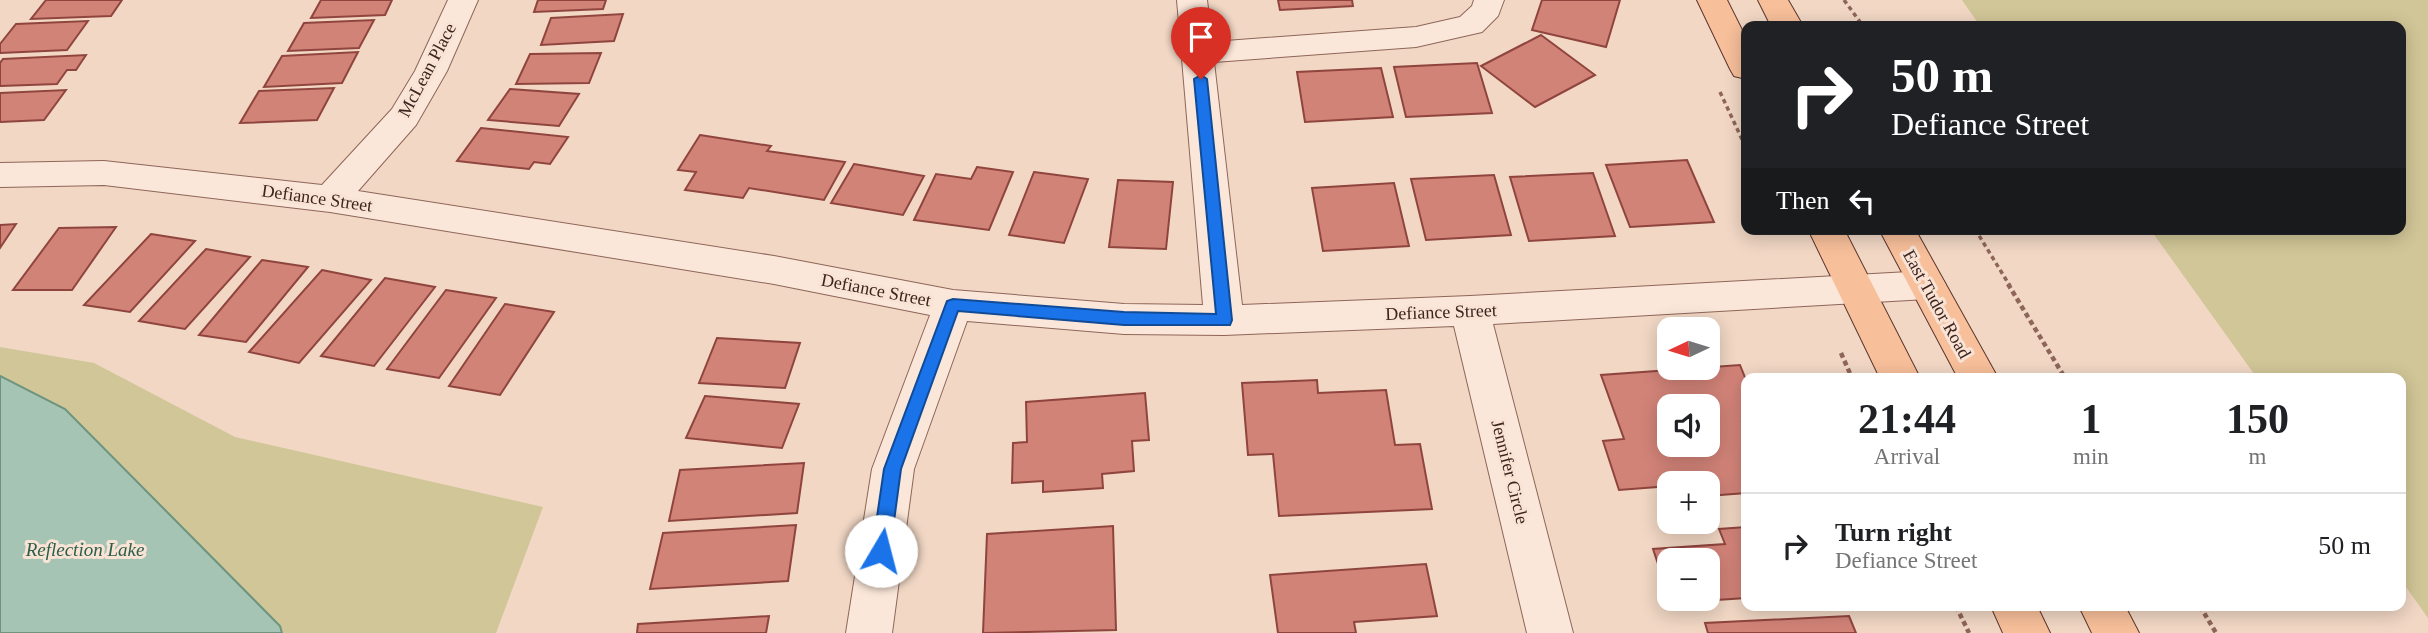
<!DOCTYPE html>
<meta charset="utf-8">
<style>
body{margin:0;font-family:"Times New Roman",serif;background:#f6f6f6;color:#202124;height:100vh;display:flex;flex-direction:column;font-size:26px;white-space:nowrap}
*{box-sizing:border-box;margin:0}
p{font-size:23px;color:#757577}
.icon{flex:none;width:38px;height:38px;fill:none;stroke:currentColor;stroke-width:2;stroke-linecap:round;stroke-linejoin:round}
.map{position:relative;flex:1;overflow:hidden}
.panel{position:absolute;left:1741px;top:373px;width:665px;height:238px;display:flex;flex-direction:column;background:#fff;border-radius:14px;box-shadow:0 4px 18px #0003}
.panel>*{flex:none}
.hud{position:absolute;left:1741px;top:21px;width:665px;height:214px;border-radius:14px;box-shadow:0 4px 18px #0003;background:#202124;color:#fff;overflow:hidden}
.needle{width:46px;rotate:266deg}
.fabs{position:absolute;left:1657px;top:317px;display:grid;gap:14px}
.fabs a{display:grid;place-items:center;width:63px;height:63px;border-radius:14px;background:#fff;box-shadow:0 4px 18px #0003;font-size:35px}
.pin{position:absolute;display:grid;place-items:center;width:60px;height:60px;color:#fff;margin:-72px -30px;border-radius:50% 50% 50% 0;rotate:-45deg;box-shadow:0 0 7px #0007}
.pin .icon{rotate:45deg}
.me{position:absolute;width:77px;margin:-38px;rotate:8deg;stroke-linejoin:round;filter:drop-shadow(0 0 5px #0008)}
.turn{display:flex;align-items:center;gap:24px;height:147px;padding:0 35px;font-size:32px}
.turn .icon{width:91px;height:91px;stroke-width:2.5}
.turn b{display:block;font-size:49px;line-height:60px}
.then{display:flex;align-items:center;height:66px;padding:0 35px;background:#0003;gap:14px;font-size:26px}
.eta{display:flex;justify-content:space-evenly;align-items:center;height:119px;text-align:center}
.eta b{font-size:42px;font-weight:600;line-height:49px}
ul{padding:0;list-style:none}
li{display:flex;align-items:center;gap:21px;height:105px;padding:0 35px;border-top:2px solid #e0e0e0}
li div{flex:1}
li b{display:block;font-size:26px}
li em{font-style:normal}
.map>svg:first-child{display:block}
</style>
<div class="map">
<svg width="2428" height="633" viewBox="0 0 2428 633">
<rect width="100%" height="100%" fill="#f1d7c4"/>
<g fill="#d1c697">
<polygon points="1962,0 2428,0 2428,618 2401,580 2401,378 2257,378 2150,229 2401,229 2401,26 1980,26"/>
<polygon points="0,347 94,363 235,437 543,507 496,633 0,633"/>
</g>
<polygon fill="#a6c4b3" stroke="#6c947e" stroke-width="2" points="0,376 65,409 280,626 282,633 0,633"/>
<g fill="#d28378" stroke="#8f453d" stroke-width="2" fill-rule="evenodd">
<polygon points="46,0 122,0 111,16 31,19"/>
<polygon points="321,0 392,0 385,15 311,18"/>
<polygon points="538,0 606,0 603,9 534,12"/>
<polygon points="1278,0 1352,0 1353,6 1280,10"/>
<polygon points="1542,0 1620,0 1606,47 1532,30"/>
<polygon points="623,14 614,41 541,45 551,18"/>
<polygon points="374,20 359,48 288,51 304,23"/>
<polygon points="88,21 67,50 0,53 0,44 16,24"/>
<polygon points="1541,35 1595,75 1535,107 1481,66"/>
<polygon points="358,52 342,83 264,87 282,56"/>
<polygon points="601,53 589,83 516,84 530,54"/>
<polygon points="86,55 76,70 67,70 57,84 0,86 0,63 3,59"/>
<polygon points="1477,63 1492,113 1406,117 1394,67"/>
<polygon points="1381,68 1393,117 1305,122 1297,72"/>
<polygon points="334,88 317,120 240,123 259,91"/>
<polygon points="510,89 579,94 559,126 488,120"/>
<polygon points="66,90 44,120 0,122 0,93"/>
<polygon points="481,128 568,137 550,164 534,162 529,169 457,161"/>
<polygon points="700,135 771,146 767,151 845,162 824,200 749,188 743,198 685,190 696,172 678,170"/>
<polygon points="1687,160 1714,222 1630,227 1606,165"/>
<polygon points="854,164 924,176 903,215 831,203"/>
<polygon points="977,167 1013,172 989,230 914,220 936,174 971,179"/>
<polygon points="1034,172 1088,179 1064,243 1009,235"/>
<polygon points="1593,173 1615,236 1529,241 1510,177"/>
<polygon points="1494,175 1511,235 1426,240 1411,179"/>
<polygon points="1118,180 1173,182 1166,249 1109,247"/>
<polygon points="1394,183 1409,246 1323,251 1312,188"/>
<polygon points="16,224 0,248 0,225"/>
<polygon points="116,227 72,290 13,290 59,228"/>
<polygon points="151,234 195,241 130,312 84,305"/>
<polygon points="206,249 250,257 185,329 139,321"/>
<polygon points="262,260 308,267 246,342 199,335"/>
<polygon points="322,270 371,280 299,363 249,352"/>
<polygon points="385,278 435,287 374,366 321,356"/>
<polygon points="446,290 496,298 439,378 387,369"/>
<polygon points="505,304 554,312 500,395 449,386"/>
<polygon points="717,338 800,343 785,388 699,383"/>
<path d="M1740,365L1746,380V422H1742L1746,433V493L1708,496V483H1670V486L1619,490L1603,441L1624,439L1601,375ZM1670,406H1708V444H1670Z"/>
<polygon points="1317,380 1318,393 1386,390 1395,445 1420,444 1432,509 1279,516 1273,454 1248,455 1242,383"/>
<polygon points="1145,393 1149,440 1132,441 1134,471 1102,474 1103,488 1043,492 1043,481 1012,483 1013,443 1027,442 1026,402"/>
<polygon points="705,396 799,404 782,448 686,438"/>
<polygon points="804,463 797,513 669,521 680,470"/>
<polygon points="796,525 788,581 650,589 663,533"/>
<polygon points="1113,526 1116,630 983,633 987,534"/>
<path d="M1746,527V598L1671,603L1653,549L1725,544L1719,529ZM1670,560H1708V598H1670Z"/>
<polygon points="1426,564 1437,616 1354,622 1356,633 1278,633 1270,575"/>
<polygon points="769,616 766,633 637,633 638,624"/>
<polygon points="1849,616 1856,633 1708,633 1705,623"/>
</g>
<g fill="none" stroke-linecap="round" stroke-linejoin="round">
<g stroke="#8e6659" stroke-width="2">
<polygon id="street" points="448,0 478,0 447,71 416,125 358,191 774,256 953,290 1124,304 1203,305 1177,0 1207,0 1212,42 1416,27 1460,17 1472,6 1474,0 1504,0 1498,16 1482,32 1416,47 1214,62 1242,305 1470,296 1927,271 1940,275 1946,285 1940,295 1927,299 1493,324 1573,633 1527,633 1454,326 1224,335 1124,334 967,321 914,469 892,633 846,633 872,469 930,315 774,284 330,212 104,185 0,187 0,163 104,161 322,185 392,109 415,71"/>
</g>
<g stroke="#5b352d" stroke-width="2">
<g id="primary">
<polygon points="1697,0 1727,0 1746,38 1746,79 1734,76 1730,69"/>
<polygon points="1758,0 1788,0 1803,26 1771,26"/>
<polygon points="1808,229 1844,229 1920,378 1880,378"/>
<polygon points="1879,229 1915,229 1998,378 1958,378"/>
<polygon points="1991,606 2037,606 2050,633 2003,633"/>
<polygon points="2079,606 2125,606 2139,633 2092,633"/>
</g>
</g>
<g stroke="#8e6659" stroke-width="3.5" stroke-dasharray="4.5 3.5" stroke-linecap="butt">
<polyline points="1844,0 1863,26"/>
<polyline points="1720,92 1746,148"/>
<polyline points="1975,229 2010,286"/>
</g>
<g stroke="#8e6659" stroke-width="4.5" stroke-dasharray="5 3.5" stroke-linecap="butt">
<polyline points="2008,284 2065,378"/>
<polyline points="1841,353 1852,378"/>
<polyline points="1956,606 1969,633"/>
<polyline points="2200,606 2216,633"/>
</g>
<use href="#street" fill="#fbe7d9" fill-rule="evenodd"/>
<use href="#primary" fill="#f7bf9a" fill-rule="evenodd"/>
</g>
<polygon fill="#1a73e8" stroke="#114b97" stroke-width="2" points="1201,75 1207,79 1232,320 1230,325 1124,325 958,311 901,469 890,551 887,557 881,559 875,557 872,551 884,469 947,301 953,299 1124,312 1216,314 1194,79"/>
<g text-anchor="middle" stroke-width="6" stroke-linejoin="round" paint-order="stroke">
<g font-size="18" fill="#3d241e" stroke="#f8e3d5">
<text transform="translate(427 70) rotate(-62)" y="6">McLean Place</text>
<text transform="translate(317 198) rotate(8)" y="6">Defiance Street</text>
<text transform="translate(876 290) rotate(11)" y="6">Defiance Street</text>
<text transform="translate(1937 304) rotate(61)" y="6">East Tudor Road</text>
<text transform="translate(1441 312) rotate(-2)" y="6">Defiance Street</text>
<text transform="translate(1510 472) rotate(76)" y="6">Jennifer Circle</text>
</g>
<g font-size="19" font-style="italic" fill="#2c5e4c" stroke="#f8e3d5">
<text x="85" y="556">Reflection Lake</text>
</g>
</g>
</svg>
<div class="fabs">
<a><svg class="needle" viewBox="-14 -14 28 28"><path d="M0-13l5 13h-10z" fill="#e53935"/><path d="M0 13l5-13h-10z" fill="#757577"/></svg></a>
<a><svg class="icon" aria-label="sound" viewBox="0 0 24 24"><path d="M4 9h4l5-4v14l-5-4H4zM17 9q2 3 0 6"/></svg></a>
<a>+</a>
<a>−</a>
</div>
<div class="pin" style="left:1201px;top:79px;background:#d93025"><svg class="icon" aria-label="arrive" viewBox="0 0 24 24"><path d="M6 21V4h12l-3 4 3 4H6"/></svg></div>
<svg class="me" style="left:881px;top:551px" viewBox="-20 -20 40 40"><circle r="19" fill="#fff"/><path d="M0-13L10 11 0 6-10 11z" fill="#1a73e8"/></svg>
<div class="hud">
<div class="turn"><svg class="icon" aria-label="right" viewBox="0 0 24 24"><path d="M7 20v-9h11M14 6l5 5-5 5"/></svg><div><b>50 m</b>Defiance Street</div></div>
<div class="then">Then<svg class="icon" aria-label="left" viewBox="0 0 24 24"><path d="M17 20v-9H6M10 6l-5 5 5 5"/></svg></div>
</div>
<section class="panel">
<div class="eta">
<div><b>21:44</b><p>Arrival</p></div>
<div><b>1</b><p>min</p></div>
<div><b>150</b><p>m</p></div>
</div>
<ul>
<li><svg class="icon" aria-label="right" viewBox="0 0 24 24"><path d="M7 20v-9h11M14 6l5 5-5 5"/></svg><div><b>Turn right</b><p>Defiance Street</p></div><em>50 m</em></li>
</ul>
</section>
</div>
